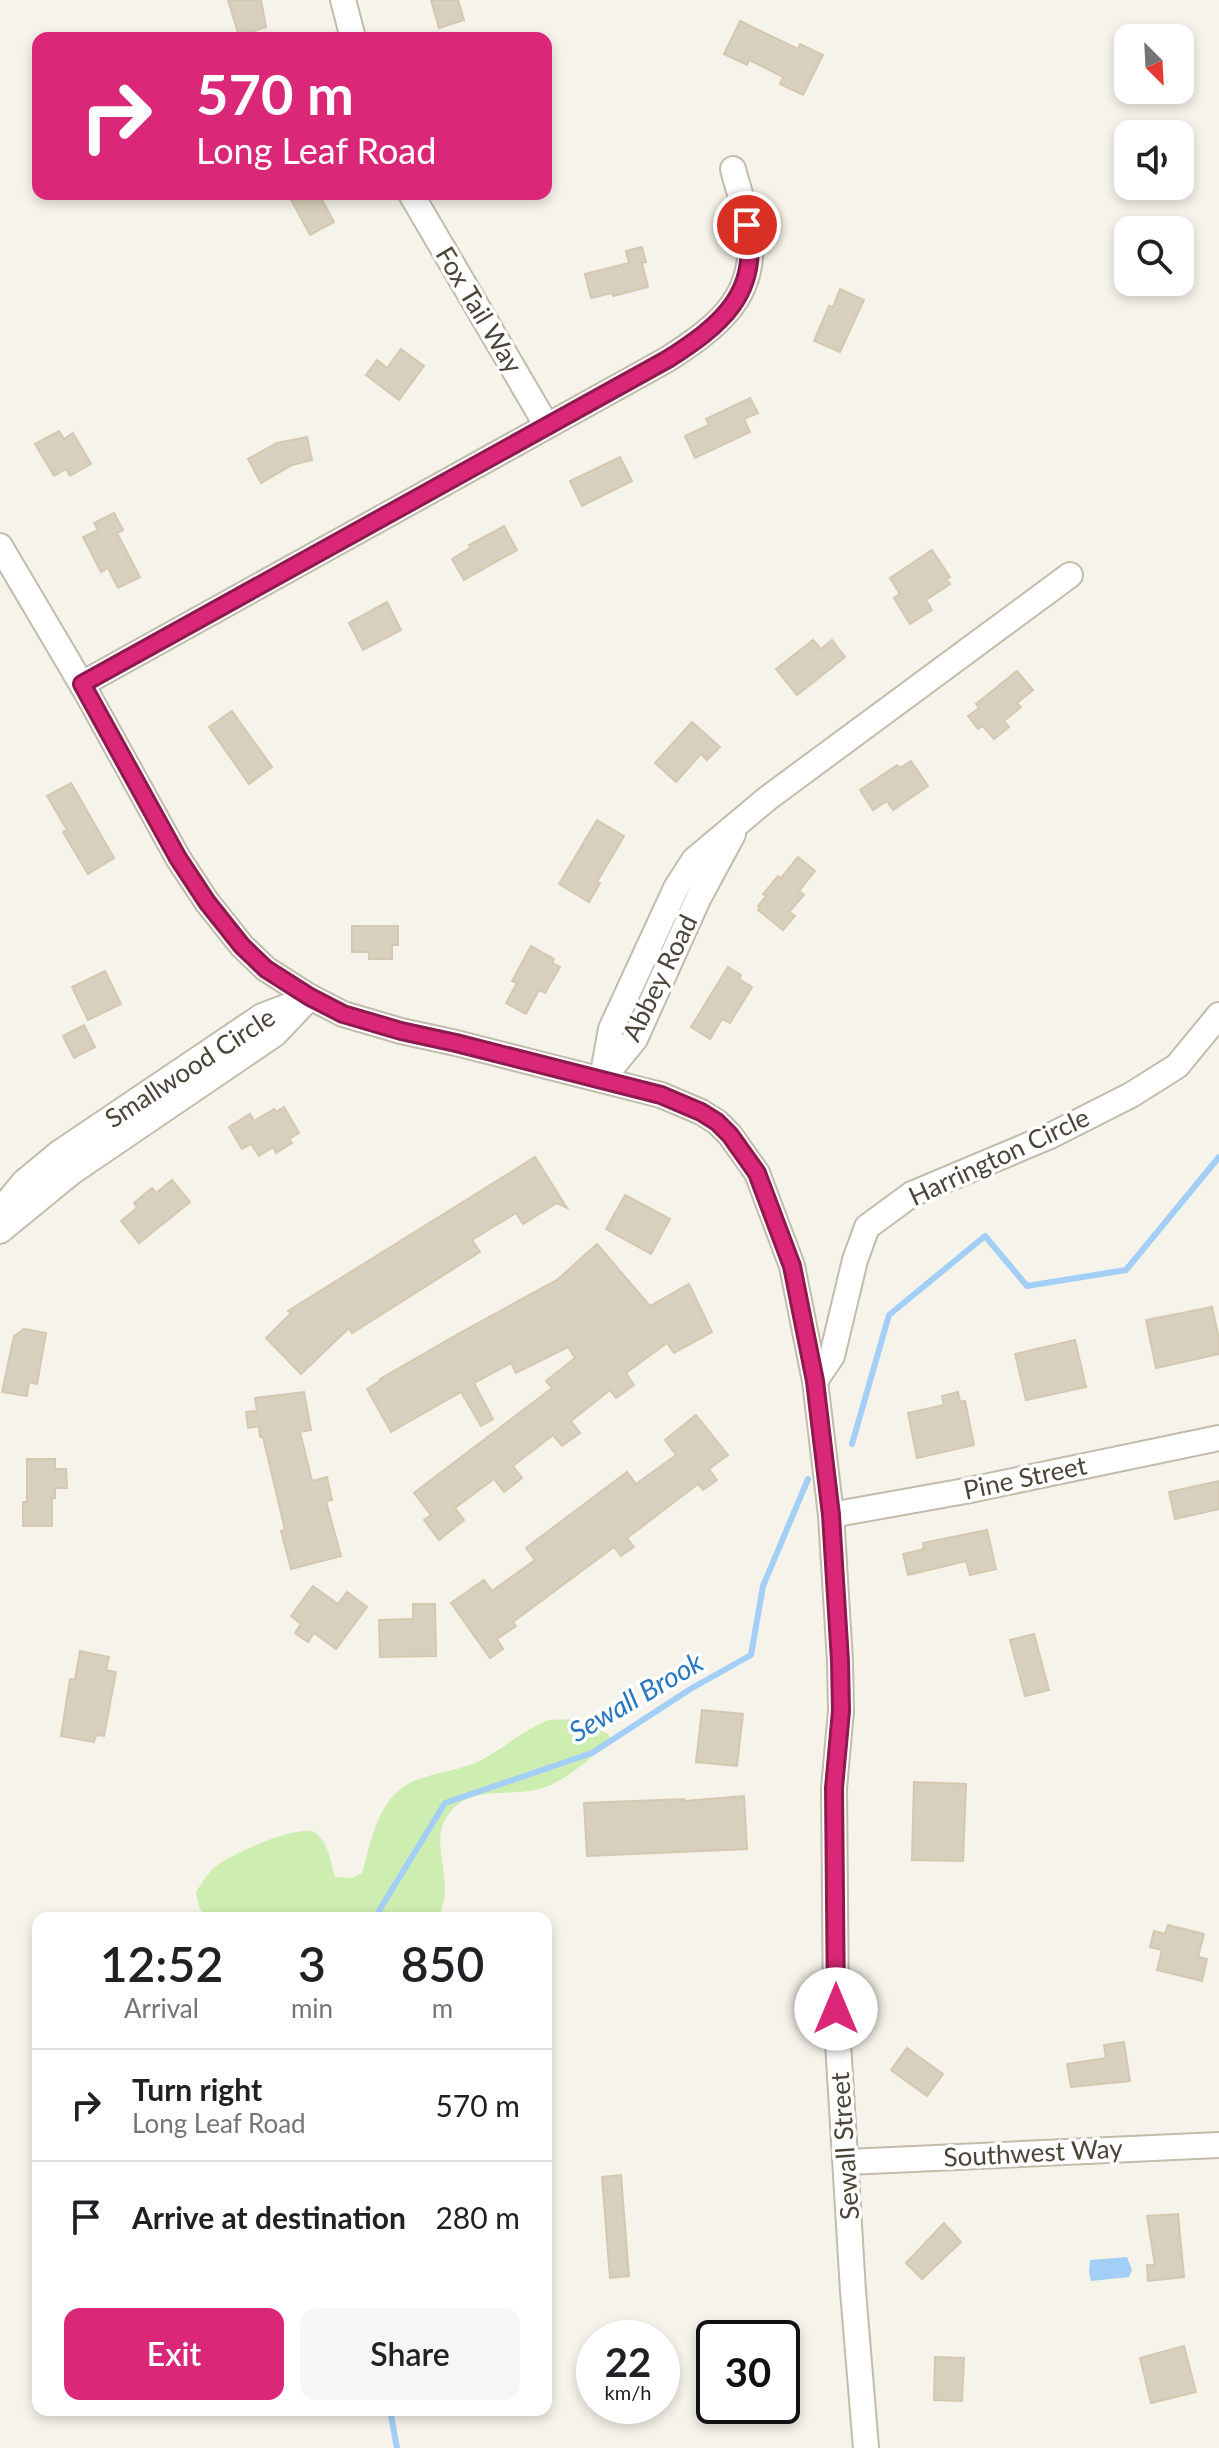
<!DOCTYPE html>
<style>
body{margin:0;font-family:Lato,sans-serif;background:#f6f6f6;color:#202124;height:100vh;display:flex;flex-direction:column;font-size:30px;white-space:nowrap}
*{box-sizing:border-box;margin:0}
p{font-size:26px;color:#757577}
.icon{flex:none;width:44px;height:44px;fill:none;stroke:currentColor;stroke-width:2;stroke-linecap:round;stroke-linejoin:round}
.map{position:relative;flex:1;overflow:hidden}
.sheet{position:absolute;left:32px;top:1912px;width:520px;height:504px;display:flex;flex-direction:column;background:#fff;border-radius:16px;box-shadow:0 4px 12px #0003}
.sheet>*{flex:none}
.banner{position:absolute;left:32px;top:32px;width:520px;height:168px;border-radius:16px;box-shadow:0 4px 12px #0003;background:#db2777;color:#fff;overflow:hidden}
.needle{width:52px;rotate:156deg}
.controls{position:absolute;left:1114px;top:24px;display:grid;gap:16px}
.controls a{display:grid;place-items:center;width:80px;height:80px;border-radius:16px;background:#fff;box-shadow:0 4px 12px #0003;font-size:40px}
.speed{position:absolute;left:576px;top:2320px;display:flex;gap:16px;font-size:40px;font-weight:700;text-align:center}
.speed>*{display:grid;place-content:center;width:104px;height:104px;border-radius:50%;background:#fff;box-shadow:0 4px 12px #0003;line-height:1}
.speed small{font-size:20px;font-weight:400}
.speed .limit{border:4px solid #111;border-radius:12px;background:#fff;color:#111}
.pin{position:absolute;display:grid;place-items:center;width:68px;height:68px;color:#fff;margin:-34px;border:4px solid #fff;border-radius:50%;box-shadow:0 2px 8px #0007}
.me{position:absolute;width:88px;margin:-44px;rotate:0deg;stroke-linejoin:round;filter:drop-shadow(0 0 6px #0008)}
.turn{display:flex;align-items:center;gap:28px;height:168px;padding:0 32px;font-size:36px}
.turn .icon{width:104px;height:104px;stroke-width:2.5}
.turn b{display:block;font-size:56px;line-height:68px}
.eta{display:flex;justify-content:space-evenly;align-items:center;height:136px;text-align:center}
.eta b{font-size:48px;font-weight:600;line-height:56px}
.button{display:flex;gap:16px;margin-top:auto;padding:16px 32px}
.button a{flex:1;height:92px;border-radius:16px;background:#db2777;color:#fff;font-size:32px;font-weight:600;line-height:92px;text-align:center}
.button a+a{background:#f6f6f6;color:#202124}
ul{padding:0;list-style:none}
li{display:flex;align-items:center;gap:24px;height:112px;padding:0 32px;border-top:2px solid #e0e0e0}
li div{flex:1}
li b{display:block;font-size:30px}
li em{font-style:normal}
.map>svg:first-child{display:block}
</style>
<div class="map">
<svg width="1219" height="2448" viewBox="0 0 1219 2448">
<rect width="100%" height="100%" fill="#f6f3ea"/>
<path fill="#ceedb0" d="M569,1719L592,1725L608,1734L610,1738L607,1743C589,1760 571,1776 548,1786C514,1801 465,1779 444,1822C431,1847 457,1888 437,1918H205L199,1906L196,1892C202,1883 207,1874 215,1867C229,1855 297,1824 314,1832C328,1841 331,1862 335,1877L352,1878L362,1873C370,1845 376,1810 399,1790C420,1773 451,1773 475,1763C499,1753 527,1726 550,1720C555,1719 563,1720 569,1719Z"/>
<polygon fill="#a3cff6" points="1127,2257 1132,2270 1129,2277 1091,2281 1089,2272 1090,2260"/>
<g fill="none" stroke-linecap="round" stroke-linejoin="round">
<g stroke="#a3cff6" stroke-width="6">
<polyline points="852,1444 889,1315 985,1236 1027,1286 1126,1270 1219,1157"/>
<polyline points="377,1918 380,1909 445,1803 592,1753 692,1688 751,1655 763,1586 808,1479"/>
<polyline points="390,2410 397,2448"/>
</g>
</g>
<g fill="#d8d0be" stroke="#d4c8b1" stroke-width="2">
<polygon points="228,0 261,0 266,27 239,36"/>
<polygon points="431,0 458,0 464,20 439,28"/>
<polygon points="740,21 798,49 800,44 823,55 803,95 780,84 783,77 749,60 747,65 724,54"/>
<polygon points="288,194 319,194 334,222 310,235"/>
<polygon points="642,247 646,262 642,263 648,287 613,296 612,293 591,298 585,274 629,263 626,251"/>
<polygon points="840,289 864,300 840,352 814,341 829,306 833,307"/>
<polygon points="401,349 424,366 399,400 366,375 377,360 387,368"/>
<polygon points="750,398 758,413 744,419 750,432 695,458 685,436 709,425 706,419"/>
<polygon points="59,431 64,439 73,433 91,464 70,476 66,469 54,476 35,444"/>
<polygon points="307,437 312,460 292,465 261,483 248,459 277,443"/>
<polygon points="620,457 632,481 582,506 570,481"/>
<polygon points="114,513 123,530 117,533 140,577 118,588 108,568 101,572 83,537 98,530 94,523"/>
<polygon points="504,526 517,550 464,580 452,559 470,548 469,545"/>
<polygon points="932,550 950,577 946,579 950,584 926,600 932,610 910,624 894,598 900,594 890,578"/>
<polygon points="387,602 401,630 363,650 349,623"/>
<polygon points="813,640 821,649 832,640 845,657 797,695 776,669"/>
<polygon points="1017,671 1033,690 1017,703 1021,707 1004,721 1009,727 994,739 983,726 978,729 968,716 979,708 976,704"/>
<polygon points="232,711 272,767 249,784 209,727"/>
<polygon points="692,722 720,747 707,760 701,754 676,782 655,763"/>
<polygon points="911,761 928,786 893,810 887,801 873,810 860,790 897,765 900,768"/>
<polygon points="71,783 114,858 88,874 63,832 67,830 47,796"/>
<polygon points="597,820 624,836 597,882 600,883 589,902 559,884"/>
<polygon points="798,857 815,871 799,891 804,895 789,912 795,916 783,930 758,910 760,908 758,906 766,896 763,894 778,876 781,878"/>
<polygon points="352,926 398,926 398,945 392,945 392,959 369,959 369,952 352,952"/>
<polygon points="531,946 554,959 552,963 560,967 545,993 539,990 526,1014 506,1003 517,983 512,981"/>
<polygon points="728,967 741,975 739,979 752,987 730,1023 722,1019 710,1039 691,1027"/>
<polygon points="105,971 121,1004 88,1020 72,987"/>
<polygon points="84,1025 95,1047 74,1058 63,1036"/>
<polygon points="284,1107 299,1133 289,1139 292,1143 276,1153 273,1147 259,1156 251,1144 242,1149 229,1127 250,1114 254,1121 274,1109 276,1112"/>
<polygon points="535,1157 567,1208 557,1203 523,1224 516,1213 472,1240 480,1252 352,1333 349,1328 301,1374 266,1338 291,1313 288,1311"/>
<polygon points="172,1180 190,1202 139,1243 121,1221 137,1208 134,1203 152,1188 156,1193"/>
<polygon points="625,1195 670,1219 651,1254 606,1229"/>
<polygon points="597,1244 650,1306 689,1284 712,1332 674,1353 667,1343 626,1373 634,1385 616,1398 610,1390 571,1421 580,1433 562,1446 553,1435 513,1466 522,1478 504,1492 494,1479 455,1508 464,1520 439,1540 424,1520 431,1515 414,1493 552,1388 546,1381 575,1358 568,1347 516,1373 511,1363 474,1383 493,1419 481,1426 461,1392 391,1432 367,1389 381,1380 380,1379 465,1330 557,1280"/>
<polygon points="1212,1307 1219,1339 1219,1354 1156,1368 1146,1320"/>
<polygon points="24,1329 46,1333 37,1384 29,1382 27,1396 2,1392 14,1336"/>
<polygon points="1075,1340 1086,1387 1026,1400 1015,1354"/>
<polygon points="304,1392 311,1430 300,1432 312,1481 327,1477 332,1500 326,1501 341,1556 291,1569 281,1531 285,1530 263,1437 260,1437 259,1426 248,1428 246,1412 257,1411 255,1398"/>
<polygon points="958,1392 960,1402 965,1401 974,1445 917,1458 908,1413 944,1405 942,1396"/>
<polygon points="696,1415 728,1455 709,1469 717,1480 703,1490 698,1484 627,1538 634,1547 621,1556 614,1547 513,1622 516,1626 497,1639 503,1649 490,1658 451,1603 484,1580 492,1591 535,1560 526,1548 559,1523 627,1472 636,1484 676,1455 665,1440"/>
<polygon points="27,1459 55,1459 55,1469 66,1469 67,1488 55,1488 55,1498 52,1498 52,1526 23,1526 23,1502 27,1502"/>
<polygon points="1219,1481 1219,1509 1175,1519 1169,1492"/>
<polygon points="987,1530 996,1569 970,1575 966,1561 908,1575 903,1554 924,1549 923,1543"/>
<polygon points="313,1586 338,1604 347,1592 367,1607 336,1649 314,1633 308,1642 295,1633 301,1624 291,1616"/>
<polygon points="413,1604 435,1604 436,1656 380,1657 379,1620 413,1619"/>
<polygon points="1034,1634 1049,1690 1025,1696 1010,1640"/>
<polygon points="80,1651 109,1657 106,1670 116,1672 104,1736 96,1735 94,1742 61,1736 70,1679 75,1680"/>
<polygon points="702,1710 743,1714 737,1766 696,1762"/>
<polygon points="914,1782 966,1784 963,1861 912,1860"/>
<polygon points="744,1796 747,1849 587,1856 584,1803 684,1799 684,1801"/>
<polygon points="1168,1925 1204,1934 1198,1957 1207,1959 1202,1981 1157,1970 1162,1950 1150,1947 1154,1931 1165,1934"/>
<polygon points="1124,2042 1130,2081 1071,2087 1067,2064 1106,2058 1104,2045"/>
<polygon points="907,2048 943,2074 927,2096 891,2070"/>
<polygon points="621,2175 629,2276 610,2278 602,2177"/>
<polygon points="1178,2214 1184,2277 1148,2281 1147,2265 1155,2265 1147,2216"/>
<polygon points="944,2223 961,2242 922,2279 906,2263"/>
<polygon points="1184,2346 1196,2392 1151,2403 1140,2358"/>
<polygon points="935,2357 964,2358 962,2401 934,2400"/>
</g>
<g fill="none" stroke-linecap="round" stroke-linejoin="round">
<g stroke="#c2bcab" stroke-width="28">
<g id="minor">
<polyline points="343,0 353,38"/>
<polyline points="411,194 547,426"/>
<polyline points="0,546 88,695 178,858 207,902 242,946 266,969 310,997 343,1014 401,1031 456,1043 661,1095 701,1112 717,1122 730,1135 757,1173 792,1266 815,1381 831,1515 840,1661 841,1711 834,1788 836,2009 853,2291 866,2448"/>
<path d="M82,684L668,359C711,331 754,301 750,243C749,218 739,193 733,169"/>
<polyline points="605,1076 635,1039 698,899 733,834"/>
<polyline points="602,1079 611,1029 676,888 694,860 768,798 1070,575"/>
<polyline points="0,1211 24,1182 59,1153 262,1016 304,1000"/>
<polyline points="0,1231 72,1172 275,1034 310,997"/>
<polyline points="815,1381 832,1356 855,1260 867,1227 912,1194 1050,1136 1131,1095 1177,1066 1219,1015"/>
<polyline points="831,1515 965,1491 1219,1438"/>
<polyline points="847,2162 1219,2145"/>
</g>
</g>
<use href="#minor" stroke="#fff" stroke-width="24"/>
</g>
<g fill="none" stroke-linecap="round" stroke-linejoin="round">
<g stroke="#8e194d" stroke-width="20">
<path id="route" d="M747,225C761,293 720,326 668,359L82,684L178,858L207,902L242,946L266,969L310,997L343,1014L401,1031L456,1043L661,1095L701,1112L717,1122L730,1135L757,1173L792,1266L815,1381L831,1515L840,1661L841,1711L834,1788L836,2009"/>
</g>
<use href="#route" stroke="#db2777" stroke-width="14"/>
</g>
<g text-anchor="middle" stroke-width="7" stroke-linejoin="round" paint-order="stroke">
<g font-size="26" fill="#4b4437" stroke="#fff">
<text transform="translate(479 310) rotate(59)" y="9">Fox Tail Way</text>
<text transform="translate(660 978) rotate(-64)" y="9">Abbey Road</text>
<text transform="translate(190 1068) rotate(-33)" y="9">Smallwood Circle</text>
<text transform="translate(999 1157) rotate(-25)" y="9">Harrington Circle</text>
<text transform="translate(1025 1478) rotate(-12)" y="9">Pine Street</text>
<text transform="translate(845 2146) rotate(-94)" y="9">Sewall Street</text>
<text transform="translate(1033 2153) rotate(-3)" y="9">Southwest Way</text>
</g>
<g font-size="28" font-style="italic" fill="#2776c0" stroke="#fff">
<text transform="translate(636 1697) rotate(-30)" y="10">Sewall Brook</text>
</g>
</g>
</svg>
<div class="controls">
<a><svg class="needle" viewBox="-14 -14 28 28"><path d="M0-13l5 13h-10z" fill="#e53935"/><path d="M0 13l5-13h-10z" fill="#757577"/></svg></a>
<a><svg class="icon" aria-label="sound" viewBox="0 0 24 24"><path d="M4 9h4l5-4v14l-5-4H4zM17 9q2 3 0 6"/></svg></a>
<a><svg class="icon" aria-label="search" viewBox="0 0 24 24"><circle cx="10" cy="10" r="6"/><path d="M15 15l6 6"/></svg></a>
</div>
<div class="speed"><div>22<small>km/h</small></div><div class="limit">30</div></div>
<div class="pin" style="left:747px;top:225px;background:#d93025"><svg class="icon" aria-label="arrive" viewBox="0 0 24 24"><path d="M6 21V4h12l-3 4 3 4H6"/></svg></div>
<svg class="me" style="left:836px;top:2009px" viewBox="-20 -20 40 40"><circle r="19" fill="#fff"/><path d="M0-13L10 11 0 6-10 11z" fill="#db2777"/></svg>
<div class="banner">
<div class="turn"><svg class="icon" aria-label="right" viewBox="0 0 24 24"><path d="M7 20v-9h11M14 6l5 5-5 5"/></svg><div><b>570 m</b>Long Leaf Road</div></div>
</div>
<section class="sheet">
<div class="eta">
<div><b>12:52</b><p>Arrival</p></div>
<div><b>3</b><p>min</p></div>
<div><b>850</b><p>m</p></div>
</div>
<ul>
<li><svg class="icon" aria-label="right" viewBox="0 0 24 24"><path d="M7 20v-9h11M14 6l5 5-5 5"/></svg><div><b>Turn right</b><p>Long Leaf Road</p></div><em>570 m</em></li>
<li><svg class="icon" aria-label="arrive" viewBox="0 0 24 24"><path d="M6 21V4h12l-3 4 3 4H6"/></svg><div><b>Arrive at destination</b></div><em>280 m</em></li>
</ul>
<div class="button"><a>Exit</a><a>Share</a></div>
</section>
</div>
